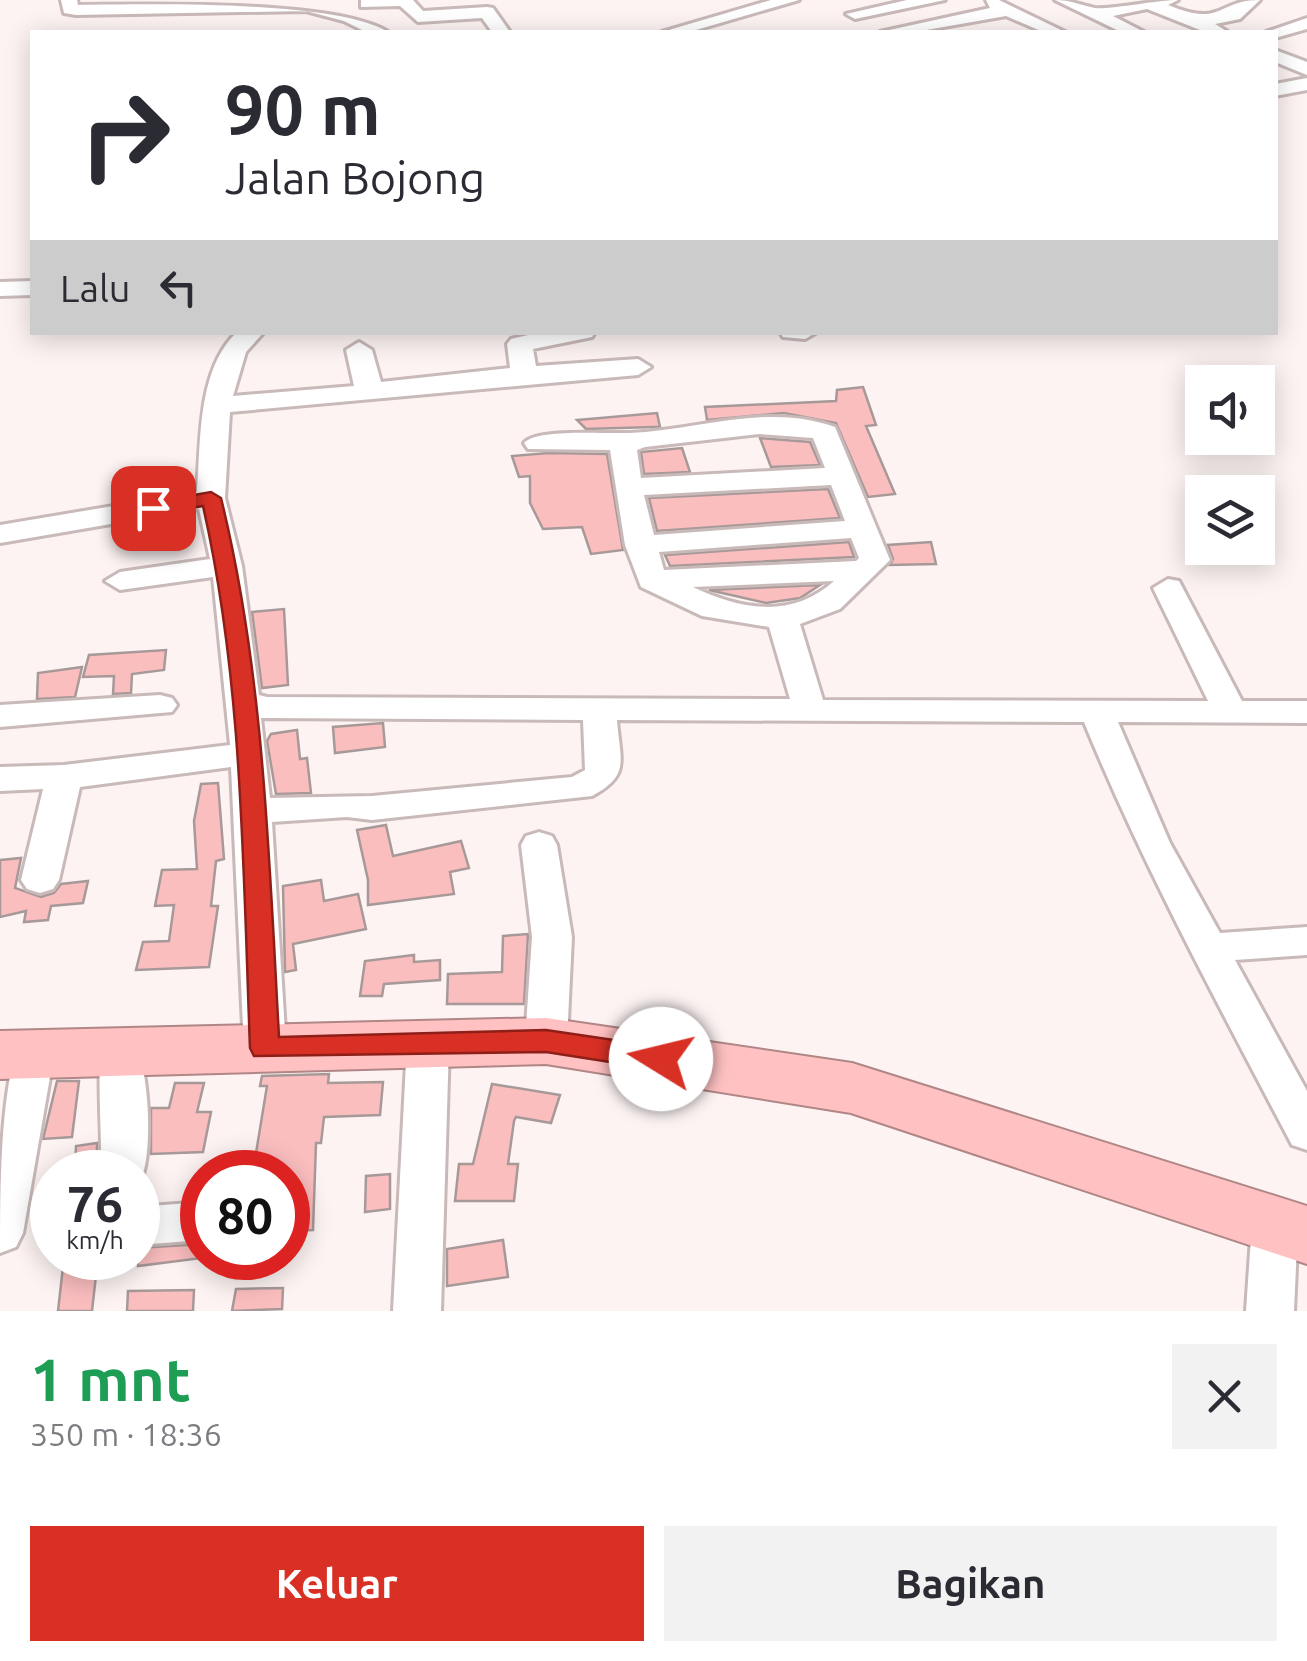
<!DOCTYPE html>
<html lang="id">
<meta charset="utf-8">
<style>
body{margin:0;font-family:Ubuntu,sans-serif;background:#f2f2f3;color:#2b2b33;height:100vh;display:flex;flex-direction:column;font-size:38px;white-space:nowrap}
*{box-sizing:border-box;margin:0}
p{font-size:32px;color:#7c7c81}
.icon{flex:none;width:55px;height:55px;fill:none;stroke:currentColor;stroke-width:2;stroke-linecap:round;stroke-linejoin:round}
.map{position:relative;height:1311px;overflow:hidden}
.details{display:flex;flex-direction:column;background:#fff;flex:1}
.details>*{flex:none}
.banner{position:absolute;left:30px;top:30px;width:1248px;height:305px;border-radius:0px;box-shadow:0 5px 25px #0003;background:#fff;color:#2b2b33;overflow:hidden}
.controls{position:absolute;left:1185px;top:365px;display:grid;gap:20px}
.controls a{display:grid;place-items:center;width:90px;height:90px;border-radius:0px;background:#fff;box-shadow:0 5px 25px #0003;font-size:50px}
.speed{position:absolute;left:30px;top:1150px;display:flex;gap:20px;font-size:50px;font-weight:700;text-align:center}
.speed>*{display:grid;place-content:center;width:130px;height:130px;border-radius:50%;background:#fff;box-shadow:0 5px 25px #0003;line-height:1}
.speed small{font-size:25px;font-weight:400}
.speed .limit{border:15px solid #d22;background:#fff;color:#111}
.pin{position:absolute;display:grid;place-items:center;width:85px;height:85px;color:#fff;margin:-42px;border-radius:20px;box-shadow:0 5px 15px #0006}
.me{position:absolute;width:110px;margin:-55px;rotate:279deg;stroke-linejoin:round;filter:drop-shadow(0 0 8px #0008)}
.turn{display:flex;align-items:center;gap:35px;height:210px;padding:0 30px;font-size:45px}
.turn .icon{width:130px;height:130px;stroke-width:2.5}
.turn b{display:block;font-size:70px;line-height:85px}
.then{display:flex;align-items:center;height:95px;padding:0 30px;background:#0003;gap:20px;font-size:38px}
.round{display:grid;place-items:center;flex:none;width:105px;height:105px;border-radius:0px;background:#f2f2f3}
.overview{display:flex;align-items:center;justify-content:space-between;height:170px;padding:0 30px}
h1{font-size:60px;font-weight:700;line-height:75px;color:#1e9e55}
.primary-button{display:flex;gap:20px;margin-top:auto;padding:20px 30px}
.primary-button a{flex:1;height:115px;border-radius:0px;background:#d93025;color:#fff;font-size:40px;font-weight:700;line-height:115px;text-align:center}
.primary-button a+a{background:#f2f2f3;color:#2b2b33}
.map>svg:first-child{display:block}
</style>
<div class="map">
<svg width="1307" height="1311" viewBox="0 0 1307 1311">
<rect width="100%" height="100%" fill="#fdf3f3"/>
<g fill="#fbbebf" stroke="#a89999" stroke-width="2.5">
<polygon points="863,387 876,425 866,426 895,494 868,497 836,423 784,413 707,420 705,407 836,401 837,390"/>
<polygon points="657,413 660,427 654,427 586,429 577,420"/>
<polygon points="760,438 810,442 820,465 771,467"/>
<polygon points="682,448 690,472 644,474 641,452"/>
<polygon points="548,453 607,454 623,550 591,554 582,527 543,529 530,503 530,476 519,477 512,456"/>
<polygon points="828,489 840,518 657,531 649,498"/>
<polygon points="849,542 854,557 670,566 665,555"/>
<polygon points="931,542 936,564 890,565 893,559 888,545"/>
<polygon points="820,585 800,598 766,603 709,590"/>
<polygon points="284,609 288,685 262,688 252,612"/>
<polygon points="166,650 164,670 132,674 131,693 113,694 114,676 83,677 89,655"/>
<polygon points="82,667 75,697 37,699 38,673"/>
<polygon points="383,723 385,747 335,753 333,727"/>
<polygon points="297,730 300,759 307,758 311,793 276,794 267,741 271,734"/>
<polygon points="218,783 224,859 216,861 211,906 218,906 209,967 136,970 143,942 169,941 174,905 155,906 162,870 197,869 194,821 201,784"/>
<polygon points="386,825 393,856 461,841 469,868 450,872 454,894 368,905 368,880 357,830"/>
<polygon points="21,858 15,888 41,897 54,893 61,884 88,881 83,903 51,906 48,920 24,922 26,911 0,917 0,860"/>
<polygon points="321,880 324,901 358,894 366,929 293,944 296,970 285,972 283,886"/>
<polygon points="528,934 524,1004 447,1004 448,974 502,972 503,936"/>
<polygon points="414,955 414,962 440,960 440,980 384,984 382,996 360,996 365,961"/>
<polygon points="329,1074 328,1083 383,1082 380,1115 324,1117 321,1143 316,1143 313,1230 288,1231 288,1172 246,1172 248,1154 256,1153 267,1086 260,1086 262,1076"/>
<polygon points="57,1081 79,1081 72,1137 43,1139"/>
<polygon points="175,1083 204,1083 197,1112 211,1112 203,1152 151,1154 151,1108 169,1108"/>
<polygon points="492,1084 560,1095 551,1123 516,1117 514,1121 508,1164 518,1164 514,1201 455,1201 459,1164 473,1164"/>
<polygon points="97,1143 97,1172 75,1172 76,1146"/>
<polygon points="390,1174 390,1209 365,1212 366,1176"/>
<polygon points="503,1240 508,1277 447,1286 447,1249"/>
<polygon points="202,1244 202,1258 138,1266 138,1248"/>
<polygon points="64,1258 98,1258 92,1311 58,1311"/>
<polygon points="283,1288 282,1309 232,1311 236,1289"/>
<polygon points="194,1290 193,1311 127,1311 128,1291"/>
</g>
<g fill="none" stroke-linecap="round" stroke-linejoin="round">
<g stroke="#c9b9b9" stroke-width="6">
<g id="minor">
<path d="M61,0H77L78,5C150,4 337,0 388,32H366L344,21L306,11L76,15L64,13Z"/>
<polygon points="361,0 413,0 423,11 487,7 493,8 510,32 492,32 482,18 418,22 400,6 361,7"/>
<polygon points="771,0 799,0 689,32 662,32"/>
<polygon points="907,0 945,0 855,19 846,14"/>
<polygon points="986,0 999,0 1065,32 1043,32 1006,16 915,32 880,32 990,8"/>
<path d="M1055,0C1071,0 1080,5 1095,8C1107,10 1158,0 1178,0L1168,5C1224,28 1216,0 1260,0L1240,19L1215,24L1228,32H1205L1147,9L1113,16L1144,32H1121Z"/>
<polygon points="1307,18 1307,29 1275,38 1275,32 1266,32"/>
<polygon points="1275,50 1307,62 1307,75 1275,62"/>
<polygon points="1307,78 1307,90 1275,96 1275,84"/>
<polygon points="32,281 32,295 0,296 0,282"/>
<path d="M237,332H264L246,352L233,396L354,386L346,350L359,342L372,350L381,382L510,368L507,344L511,339L541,332H595L592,337L533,349L536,366L638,359L651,367L638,375L230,412L225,498L242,566L259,695L267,697L790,699L769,627L702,616L641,587L625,545L610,450L528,449L524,443C536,428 607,434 629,433C697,431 767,402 835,427L890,560L840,609L800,624L823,700L1208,701L1153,588L1168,579L1179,581L1242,701H1307V723L1118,722L1170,843L1220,933L1307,927V955L1235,960L1307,1091V1150L1292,1145C1218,1004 1144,868 1084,722L617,720C620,761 631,775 592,796L372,820L347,817L272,822L286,1048L280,1059L265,1064L250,1059L244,1048L231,767L80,787L59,880L53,889L40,893L27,889L21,880L43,789L0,791V767L64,765L230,745L213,577L120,590L105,581L120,572L210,559L199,509L0,543V525L197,492C201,441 197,370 237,332ZM759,434L813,438L825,468L641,478L637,450L645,447ZM831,485L845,521L654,535L644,495ZM851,538L859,558L856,561L664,570L659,552ZM834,581C792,619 741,610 693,587ZM261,718L583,720L585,770L572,777L372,796L270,798Z"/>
<polygon points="780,332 817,332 805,339 783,337"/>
<polygon points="160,695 172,698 177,705 172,712 0,727 0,705"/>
<polygon points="539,832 552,836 557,845 572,937 567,1041 561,1052 546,1057 531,1052 525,1041 532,937 521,845 526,836"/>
<polygon points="428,1028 443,1033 449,1044 441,1311 393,1311 407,1044 413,1033"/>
<path d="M119,1035L134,1040C149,1067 155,1160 138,1186V1172H101C103,1143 95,1057 104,1040Z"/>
<path d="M33,1038L48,1042L54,1054L23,1233L16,1247L0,1253C0,1188 0,1102 18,1042Z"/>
<polygon points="202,1202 202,1240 138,1245 138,1207"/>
<polygon points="1275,1203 1291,1209 1298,1223 1294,1311 1246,1311 1252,1223 1259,1209"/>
</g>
</g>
<g stroke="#b08686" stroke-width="4">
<polygon id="highway" points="546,1018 852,1063 1307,1206 1307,1264 851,1113 546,1064 0,1079 0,1031"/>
</g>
<use href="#minor" fill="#fff" fill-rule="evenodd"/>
<use href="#highway" fill="#ffc1c2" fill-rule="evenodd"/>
</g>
<path fill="#d93025" stroke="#8d1f18" stroke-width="2.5" d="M211,492L221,498C264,673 269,857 279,1037L546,1030L661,1047L671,1051L676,1059L671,1067L661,1070L546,1052L254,1056L250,1048C243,868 243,682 203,506L153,515L143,508L153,502Z"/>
</svg>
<div class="controls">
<a><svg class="icon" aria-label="sound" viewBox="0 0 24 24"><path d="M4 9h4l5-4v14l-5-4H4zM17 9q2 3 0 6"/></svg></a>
<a><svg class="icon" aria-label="layers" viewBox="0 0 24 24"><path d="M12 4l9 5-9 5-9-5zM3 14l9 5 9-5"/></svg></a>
</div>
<div class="speed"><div>76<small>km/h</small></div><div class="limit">80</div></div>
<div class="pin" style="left:153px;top:508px;background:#d93025"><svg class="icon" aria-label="arrive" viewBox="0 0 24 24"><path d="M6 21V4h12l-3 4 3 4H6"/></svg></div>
<svg class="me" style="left:661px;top:1059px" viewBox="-20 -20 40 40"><circle r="19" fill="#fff"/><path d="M0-13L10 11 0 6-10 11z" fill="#d93025"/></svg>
<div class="banner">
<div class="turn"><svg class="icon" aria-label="right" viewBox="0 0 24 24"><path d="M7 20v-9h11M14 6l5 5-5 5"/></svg><div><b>90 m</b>Jalan Bojong</div></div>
<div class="then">Lalu<svg class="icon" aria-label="left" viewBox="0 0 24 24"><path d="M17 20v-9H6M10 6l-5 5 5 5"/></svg></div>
</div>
</div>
<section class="details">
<div class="overview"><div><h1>1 mnt</h1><p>350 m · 18:36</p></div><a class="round"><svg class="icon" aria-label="close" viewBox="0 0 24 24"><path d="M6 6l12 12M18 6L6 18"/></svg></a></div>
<div class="primary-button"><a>Keluar</a><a>Bagikan</a></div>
</section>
